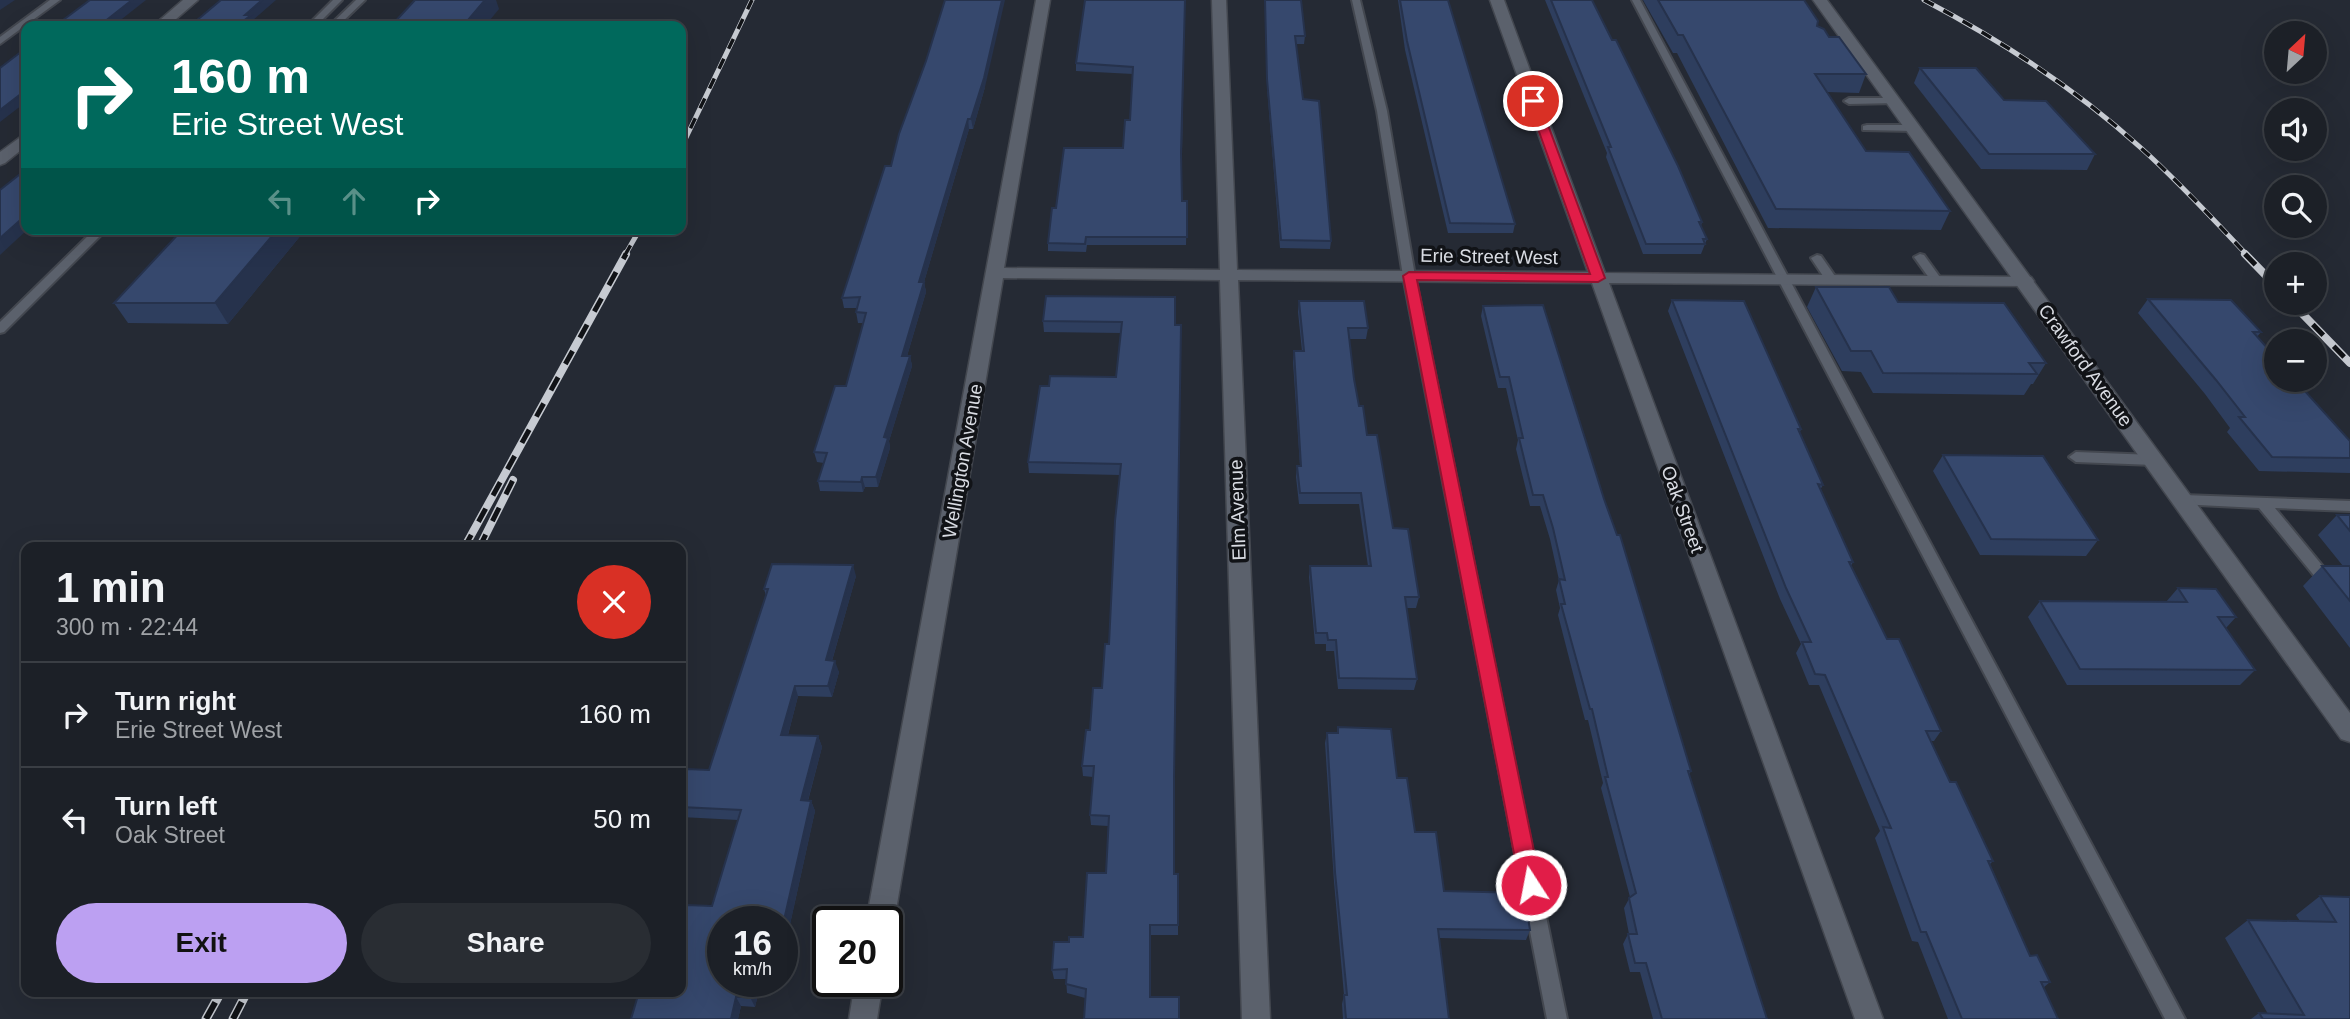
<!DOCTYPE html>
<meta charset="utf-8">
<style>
body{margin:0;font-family:Arial,sans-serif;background:#292d33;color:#f1f3f6;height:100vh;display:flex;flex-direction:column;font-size:26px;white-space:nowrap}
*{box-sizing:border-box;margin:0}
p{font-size:23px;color:#a0a3a7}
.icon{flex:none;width:38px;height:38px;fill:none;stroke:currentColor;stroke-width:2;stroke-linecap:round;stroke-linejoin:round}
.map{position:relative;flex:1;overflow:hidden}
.details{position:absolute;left:21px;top:542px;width:665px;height:455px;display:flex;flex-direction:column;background:#1c2027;border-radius:14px;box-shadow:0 7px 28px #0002,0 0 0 2px #3a3e44}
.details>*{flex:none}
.banner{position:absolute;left:21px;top:21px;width:665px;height:214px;border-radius:14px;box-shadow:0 7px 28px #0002,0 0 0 2px #3a3e44;background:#00695c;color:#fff;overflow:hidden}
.needle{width:46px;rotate:26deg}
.fabs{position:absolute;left:2264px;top:21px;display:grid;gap:14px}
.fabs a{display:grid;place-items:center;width:63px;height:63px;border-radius:50%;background:#1c2027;box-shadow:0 7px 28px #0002,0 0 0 2px #3a3e44;font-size:35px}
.speed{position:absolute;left:707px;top:906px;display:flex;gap:14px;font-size:35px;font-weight:700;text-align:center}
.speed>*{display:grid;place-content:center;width:91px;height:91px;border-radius:50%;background:#1c2027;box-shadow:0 7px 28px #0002,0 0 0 2px #3a3e44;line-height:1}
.speed small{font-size:18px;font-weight:400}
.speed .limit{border:4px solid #111;border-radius:10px;background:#fff;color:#111}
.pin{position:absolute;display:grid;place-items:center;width:60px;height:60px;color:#fff;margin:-30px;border:4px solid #fff;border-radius:50%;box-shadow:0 2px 7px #0007}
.me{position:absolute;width:77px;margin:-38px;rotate:349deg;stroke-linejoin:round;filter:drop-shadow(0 0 5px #0008)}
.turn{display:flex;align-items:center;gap:24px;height:147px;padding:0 35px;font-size:32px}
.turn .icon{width:91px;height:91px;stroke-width:2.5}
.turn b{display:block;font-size:49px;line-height:60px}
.lanes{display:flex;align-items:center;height:66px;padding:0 35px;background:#0003;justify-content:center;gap:35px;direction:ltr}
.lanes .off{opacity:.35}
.round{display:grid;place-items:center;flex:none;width:74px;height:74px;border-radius:37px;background:#292d33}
.overview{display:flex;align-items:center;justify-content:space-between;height:119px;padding:0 35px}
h1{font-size:42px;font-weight:700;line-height:52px}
.button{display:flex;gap:14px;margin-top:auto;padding:14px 35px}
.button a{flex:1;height:80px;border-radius:42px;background:#bca0f2;color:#111;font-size:28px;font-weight:700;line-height:80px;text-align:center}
.button a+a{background:#292d33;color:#f1f3f6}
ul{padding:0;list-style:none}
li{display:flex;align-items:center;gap:21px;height:105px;padding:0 35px;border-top:2px solid #3a3e44}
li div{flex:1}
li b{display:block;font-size:26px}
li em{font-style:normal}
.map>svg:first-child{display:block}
</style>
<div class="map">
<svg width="2350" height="1019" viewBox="0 0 2350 1019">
<rect width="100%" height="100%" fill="#252a34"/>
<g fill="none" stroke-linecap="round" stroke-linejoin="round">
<g stroke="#43474f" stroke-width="4">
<g id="service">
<polygon points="50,0 60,0 0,44 0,37"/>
<polygon points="333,0 342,0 316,26 307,26"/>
<polygon points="356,0 365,0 338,26 329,26"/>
<polygon points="1352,0 1360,0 1387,111 1415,276 1567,1019 1547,1019 1403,276 1377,111"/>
<polygon points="1632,0 1640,0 2185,1019 2165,1019"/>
<polygon points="1894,98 1899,101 1897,103 1849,104 1844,101 1849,98"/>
<polygon points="1867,125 1914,125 1919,128 1914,131 1863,130 1863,126"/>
<polygon points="95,229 107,229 4,332 0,333 0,322"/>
<polygon points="1920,254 1924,255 1942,280 1940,282 1932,282 1914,257"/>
<polygon points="1817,255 1821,256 1837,279 1835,281 1827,281 1825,279 1811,258"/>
<polygon points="2076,452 2154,455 2161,460 2154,465 2076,462 2069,457"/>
<polygon points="2183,495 2350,501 2350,511 2275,508 2326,570 2328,574 2326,578 2316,578 2259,508 2178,504 2176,500"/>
</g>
</g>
<g stroke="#43474f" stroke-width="3">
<g id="minor">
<polygon points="183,0 198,0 168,26 153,26"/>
<polygon points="1036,0 1050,0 1004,268 1220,270 1212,0 1226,0 1237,270 1588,272 1490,0 1504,0 1605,273 2031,277 2034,281 2031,285 2025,286 1609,283 1883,1019 1855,1019 1592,283 1238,280 1270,1019 1242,1019 1220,280 1003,278 894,922 887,932 887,922 866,922"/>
<polygon points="26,133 26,146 5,163 0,165 0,152"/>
<polygon points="855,982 883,982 877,1019 849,1019"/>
</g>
</g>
<g stroke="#43474f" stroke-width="3">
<polygon id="tertiary" points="1813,0 1827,0 2350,713 2350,742 2341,739"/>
</g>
<use href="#service" fill="#5b616c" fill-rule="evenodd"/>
<use href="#minor" fill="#5b616c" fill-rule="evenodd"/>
<use href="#tertiary" fill="#5b616c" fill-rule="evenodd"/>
<g stroke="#c6cad1" stroke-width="5">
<g id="rail-far2">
<path d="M1924,0C2002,41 2076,89 2141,148C2179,182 2213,219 2247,255"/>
<polyline points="681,148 752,0"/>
<polyline points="625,255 640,229"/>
</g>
</g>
<g stroke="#c6cad1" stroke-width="8">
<g id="rail-far1">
<polyline points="2245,254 2277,287"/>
<polyline points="2292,303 2350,363"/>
<polyline points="464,548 626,254"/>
<polyline points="479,548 513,480"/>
</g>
</g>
<g stroke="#c6cad1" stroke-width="9">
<g id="rail">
<polyline points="206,1019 221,992"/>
<polyline points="233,1019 247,992"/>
</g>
</g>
<use href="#rail-far2" stroke="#111317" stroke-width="3.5" stroke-dasharray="11" stroke-linecap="butt"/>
<use href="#rail-far1" stroke="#111317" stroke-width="5" stroke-dasharray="15" stroke-linecap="butt"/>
<use href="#rail" stroke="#111317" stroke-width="6" stroke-dasharray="19" stroke-linecap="butt"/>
</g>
<g fill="#2e3e5e">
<polygon points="1185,0 1182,155 1182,201 1187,201 1186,245 1087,245 1086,252 1048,251 1048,243 1056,208 1123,148 1130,120 1133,74 1076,71 1076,63"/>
<polygon points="1265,0 1301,0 1305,36 1304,44 1296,44 1303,99 1331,241 1330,249 1280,248 1267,87"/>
<polygon points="1398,0 1448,0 1515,224 1513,233 1448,233 1405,50"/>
<polygon points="1545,0 1592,0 1702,222 1701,226 1707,239 1701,254 1643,254 1606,157 1607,153"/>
<polygon points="1643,0 1804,0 1817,26 1829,37 1866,74 1859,93 1827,92 1866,151 1950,211 1941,230 1768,228 1677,53 1673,53"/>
<polygon points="1920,68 2004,100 2095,154 2087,170 1981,169 1914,83"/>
<polygon points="985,87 973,129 969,129 924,282 926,292 907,356 910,356 912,366 889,441 890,448 878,487 865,487 863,492 820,491 818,481 824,463 817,462 814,452 846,386 863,323 858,323 856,312 857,308 844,308 842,298 891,166"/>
<polygon points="183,229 306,229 228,324 128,323 114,303"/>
<polygon points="1816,287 1898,302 2046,363 2033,384 2031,384 2024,395 1873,393 1861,372 1842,371 1807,307"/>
<polygon points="1175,297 1174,874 1178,874 1178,935 1150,935 1085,998 1067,993 1066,979 1054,979 1052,970 1069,942 1083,937 1106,873 1108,826 1091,825 1090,815 1093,777 1083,776 1082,766 1090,730 1102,688 1109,644 1120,475 1029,473 1028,462 1049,386 1116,377 1121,333 1044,332 1043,321"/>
<polygon points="2148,299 2261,332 2257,337 2350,441 2350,473 2259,471 2227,432 2230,428 2205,394 2138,313"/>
<polygon points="1672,300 1801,429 1800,432 1823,485 1820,490 1853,562 1851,566 1887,639 1941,731 1934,741 1931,741 1950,782 1993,861 1990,864 2030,956 2050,982 2043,988 2058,1019 1948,1019 1918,942 1912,941 1875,838 1880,831 1819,685 1809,685 1796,653 1801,644 1780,599 1668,311"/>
<polygon points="1299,301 1368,328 1366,339 1349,339 1354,379 1359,406 1393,528 1419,597 1416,608 1407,608 1417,679 1414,690 1338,689 1334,651 1326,651 1326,644 1315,644 1309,577 1310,566 1368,566 1359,504 1299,504 1296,477 1297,466 1300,466 1293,362 1294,351 1302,351 1298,312"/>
<polygon points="1483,306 1691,771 1689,775 1767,1019 1653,1019 1640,972 1630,972 1623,944 1628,934 1629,934 1624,908 1630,897 1601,788 1603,783 1588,720 1585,720 1558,615 1560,608 1556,590 1559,580 1550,539 1540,506 1530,506 1516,449 1518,440 1506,388 1498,388 1481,316"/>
<polygon points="1943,455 2098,540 2086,556 1980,555 1933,471"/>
<polygon points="2337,515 2350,515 2350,648 2303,586 2322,566 2343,566 2318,535"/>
<polygon points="856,576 832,661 839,672 832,697 798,696 788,735 818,736 822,747 808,801 811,801 815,811 783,956 782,922 723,982 761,982 755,1007 741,1006 738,1019 631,1019 681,992 712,906 738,820 681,817 681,783 709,770 766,596 764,589"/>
<polygon points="2178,588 2236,617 2226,628 2255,670 2240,685 2067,685 2028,617 2040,601 2166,602"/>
<polygon points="1338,727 1397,778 1415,832 1444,891 1530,930 1526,940 1439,938 1449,1019 1343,1019 1342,1004 1344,995 1334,882 1325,743 1327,733 1337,733"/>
<polygon points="2320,896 2350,897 2350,1019 2251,1019 2259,1013 2268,1014 2225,938 2248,920 2300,921 2296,915"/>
</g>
<g fill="#26324c">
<polygon points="0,0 15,0 0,10"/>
<polygon points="132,0 146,0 113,26 99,26"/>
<polygon points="262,0 276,0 253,20 255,23 252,26 237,26 245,15"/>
<polygon points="485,0 496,0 499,9 485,26 463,26"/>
<polygon points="1002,0 1005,0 985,87 973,129 971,119"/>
<polygon points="26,90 26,102 0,122 0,110"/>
<polygon points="968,119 969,129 924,282 926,292 904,366 902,356 919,282"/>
<polygon points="26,215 26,229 28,229 0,255 0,238"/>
<polygon points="278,229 306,229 228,324 215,303"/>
<polygon points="910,356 912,366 889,441 890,448 878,487 876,477 884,437"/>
<polygon points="862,477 865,487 863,492 861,482"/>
<polygon points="853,565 856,576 829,671 826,660"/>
<polygon points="835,661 839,672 832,697 828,686"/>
<polygon points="795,686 798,696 785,746 781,735"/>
<polygon points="818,736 822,747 805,811 801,800"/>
<polygon points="811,801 815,811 783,956 782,929"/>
<polygon points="753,982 761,982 755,1007 750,997"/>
<polygon points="736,997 741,1006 738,1019 731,1019"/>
</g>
<g fill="#36486d" stroke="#26324c" stroke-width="2">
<polygon points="90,0 132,0 99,26 55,26"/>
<polygon points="221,0 262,0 245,15 251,15 237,26 190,26"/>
<polygon points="415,0 485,0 463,26 391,26"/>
<polygon points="945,0 1002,0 984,78 971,119 968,119 919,282 924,282 902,356 910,356 884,437 888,438 876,477 862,477 861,482 818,481 827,453 814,452 835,386 846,386 866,313 856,312 860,297 842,298 885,166 891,166 899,134 926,61"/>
<polygon points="1085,0 1185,0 1181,152 1182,201 1187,201 1187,237 1086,237 1085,244 1048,243 1052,208 1056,208 1064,148 1123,148 1125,120 1130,120 1133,67 1076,63"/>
<polygon points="1265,0 1301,0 1305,36 1295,36 1303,99 1319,101 1331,241 1281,240 1267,79"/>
<polygon points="1400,0 1448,0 1515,224 1450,223 1407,41"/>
<polygon points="1551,0 1592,0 1612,40 1616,40 1678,166 1702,222 1699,222 1707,239 1703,239 1705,244 1646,244 1608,147 1611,147"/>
<polygon points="1658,0 1804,0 1818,21 1817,26 1824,29 1829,37 1839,37 1866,74 1815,74 1866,151 1909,152 1950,211 1776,209 1683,35 1678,35"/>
<polygon points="26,48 26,90 0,110 0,68"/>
<polygon points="1920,68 1976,68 2004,100 2046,101 2095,154 1989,154"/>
<polygon points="24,171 26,171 26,215 0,238 0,190"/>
<polygon points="183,229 278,229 215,303 114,303"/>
<polygon points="1816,287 1889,287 1898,302 2004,303 2046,363 2029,363 2037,374 1883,373 1871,351 1851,351"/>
<polygon points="1046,296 1175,297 1175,325 1181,325 1174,779 1174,874 1178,874 1178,925 1150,925 1150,997 1179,997 1179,1019 1084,1019 1086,989 1066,984 1067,969 1052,970 1054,942 1069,942 1069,937 1083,937 1087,873 1106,873 1109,816 1090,815 1094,766 1082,766 1086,730 1090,730 1093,688 1102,688 1105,644 1109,644 1115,521 1121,464 1028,462 1040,386 1049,386 1050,376 1116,377 1122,322 1043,321"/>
<polygon points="2148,299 2231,300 2261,332 2253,332 2277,359 2277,380 2295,380 2350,441 2350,458 2272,457 2239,417 2245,417 2216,380"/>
<polygon points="1672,300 1744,301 1801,429 1798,429 1823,485 1818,484 1853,562 1849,562 1887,639 1899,639 1941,731 1926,731 1950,782 1956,782 1993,861 1988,861 2030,956 2037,955 2050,982 2041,982 2058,1019 1962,1019 1926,932 1921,932 1883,827 1891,828 1825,675 1815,674 1802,642 1811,642 1786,588"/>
<polygon points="1299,301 1364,301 1368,328 1348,328 1354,379 1359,406 1363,406 1367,435 1377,435 1393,528 1408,529 1419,597 1405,597 1417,679 1339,678 1336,640 1328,640 1327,633 1316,633 1310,566 1371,566 1361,493 1300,493 1297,466 1301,466 1294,351 1304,351"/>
<polygon points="1543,305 1604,499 1617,535 1620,535 1691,771 1688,771 1767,1019 1662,1019 1646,963 1635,963 1628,934 1637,934 1629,898 1636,893 1605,777 1608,777 1592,709 1590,709 1561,604 1565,604 1559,579 1565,580 1553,528 1543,495 1533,495 1519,438 1523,438 1509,377 1500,377 1483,306"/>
<polygon points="1943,455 2043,456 2098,540 1991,539"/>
<polygon points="2337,515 2350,515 2350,531"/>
<polygon points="772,564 853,565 826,660 835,661 828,686 795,686 781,735 818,736 801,800 811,801 782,929 782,922 723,922 723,982 753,982 750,997 736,997 731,1019 631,1019 639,992 681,992 681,925 686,905 712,906 741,810 681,807 681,783 686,769 709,770 768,589 764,589"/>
<polygon points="2322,566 2350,566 2350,601"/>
<polygon points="2178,588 2216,589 2236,617 2218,617 2255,670 2080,669 2040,601 2187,602"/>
<polygon points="1338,727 1391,729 1397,778 1407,778 1415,832 1436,832 1444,891 1524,893 1530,930 1438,929 1449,1019 1346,1019 1344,995 1347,995 1335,872 1327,733 1338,733"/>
<polygon points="2320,896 2350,897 2350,1019 2263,1019 2259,1013 2304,1015 2248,920 2336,922"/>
</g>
<polygon fill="#e11d48" stroke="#92132f" stroke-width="2" points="1533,97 1539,101 1605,278 1598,282 1417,280 1541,885 1538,891 1531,894 1523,891 1520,885 1403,276 1409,272 1590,274 1528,101"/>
<g text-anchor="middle" stroke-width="7" stroke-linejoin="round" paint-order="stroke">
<g font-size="19" fill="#d9dce3" stroke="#111317">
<text transform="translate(1489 256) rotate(1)" y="7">Erie Street West</text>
<text transform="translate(2086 365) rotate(54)" y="7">Crawford Avenue</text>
<text transform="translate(962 461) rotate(-80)" y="7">Wellington Avenue</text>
<text transform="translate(1683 509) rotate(70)" y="7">Oak Street</text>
<text transform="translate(1237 510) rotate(-92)" y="7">Elm Avenue</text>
</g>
</g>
</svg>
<div class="fabs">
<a><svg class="needle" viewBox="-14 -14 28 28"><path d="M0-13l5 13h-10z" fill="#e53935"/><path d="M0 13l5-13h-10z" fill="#a0a3a7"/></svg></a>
<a><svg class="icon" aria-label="sound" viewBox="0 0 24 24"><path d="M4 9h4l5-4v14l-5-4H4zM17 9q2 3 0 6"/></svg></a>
<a><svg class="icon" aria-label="search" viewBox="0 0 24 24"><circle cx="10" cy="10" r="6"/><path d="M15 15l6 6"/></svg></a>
<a>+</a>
<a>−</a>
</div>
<div class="speed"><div>16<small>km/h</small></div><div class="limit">20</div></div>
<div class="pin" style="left:1533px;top:101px;background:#d93025"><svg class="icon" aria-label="arrive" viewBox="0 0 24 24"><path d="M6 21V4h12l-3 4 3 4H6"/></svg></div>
<svg class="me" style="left:1531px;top:885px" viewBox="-20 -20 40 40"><circle r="17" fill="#e11d48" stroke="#fff" stroke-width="3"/><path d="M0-11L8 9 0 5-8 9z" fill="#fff"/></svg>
<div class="banner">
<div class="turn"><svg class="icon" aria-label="right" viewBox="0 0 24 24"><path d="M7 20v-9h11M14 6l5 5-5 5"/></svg><div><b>160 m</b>Erie Street West</div></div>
<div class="lanes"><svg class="icon off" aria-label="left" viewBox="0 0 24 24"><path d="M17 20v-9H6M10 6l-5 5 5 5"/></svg><svg class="icon off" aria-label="ahead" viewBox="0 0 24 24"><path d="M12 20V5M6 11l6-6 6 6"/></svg><svg class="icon" aria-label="right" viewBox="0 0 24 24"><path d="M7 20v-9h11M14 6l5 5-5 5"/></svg></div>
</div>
<section class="details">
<div class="overview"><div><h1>1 min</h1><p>300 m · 22:44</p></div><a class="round" style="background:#d93025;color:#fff"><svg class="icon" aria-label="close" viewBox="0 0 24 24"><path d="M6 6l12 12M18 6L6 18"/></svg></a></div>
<ul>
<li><svg class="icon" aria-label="right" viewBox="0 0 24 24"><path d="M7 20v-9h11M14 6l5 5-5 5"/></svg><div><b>Turn right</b><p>Erie Street West</p></div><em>160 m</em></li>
<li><svg class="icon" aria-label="left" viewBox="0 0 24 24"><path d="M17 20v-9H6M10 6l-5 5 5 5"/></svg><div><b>Turn left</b><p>Oak Street</p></div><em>50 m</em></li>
</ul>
<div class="button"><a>Exit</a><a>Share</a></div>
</section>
</div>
